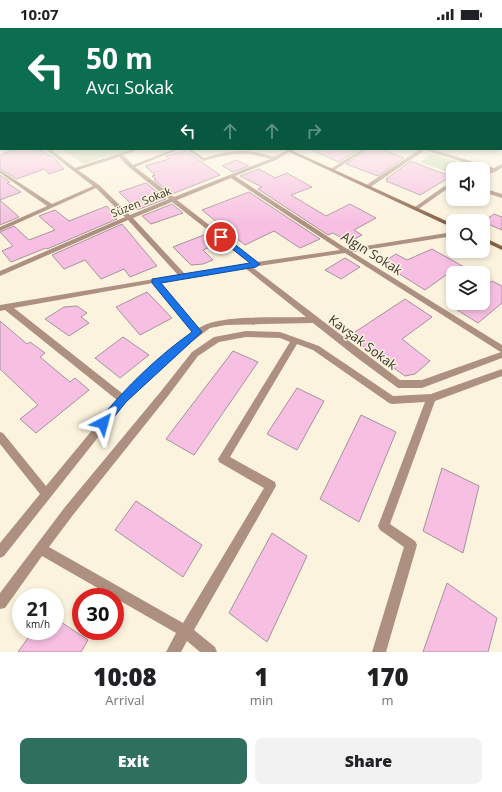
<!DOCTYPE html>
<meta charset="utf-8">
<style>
body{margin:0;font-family:"Open Sans",sans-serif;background:#f2f2f2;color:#202124;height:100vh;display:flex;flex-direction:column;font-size:15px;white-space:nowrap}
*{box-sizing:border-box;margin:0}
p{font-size:13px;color:#757577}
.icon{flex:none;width:22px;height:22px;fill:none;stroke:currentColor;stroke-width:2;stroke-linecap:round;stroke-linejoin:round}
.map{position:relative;height:624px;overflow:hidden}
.panel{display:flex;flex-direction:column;background:#fff;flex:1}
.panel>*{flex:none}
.hud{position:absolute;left:0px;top:0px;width:502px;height:122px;box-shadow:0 2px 6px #0003;background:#0b6e4f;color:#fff;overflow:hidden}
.tools{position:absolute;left:446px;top:134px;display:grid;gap:8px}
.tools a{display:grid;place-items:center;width:44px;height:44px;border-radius:8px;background:#fff;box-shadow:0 2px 6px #0003;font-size:20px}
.speed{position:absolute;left:12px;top:560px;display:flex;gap:8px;font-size:20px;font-weight:700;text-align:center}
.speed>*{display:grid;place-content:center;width:52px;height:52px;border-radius:50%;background:#fff;box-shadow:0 2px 6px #0003;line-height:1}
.speed small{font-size:10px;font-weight:400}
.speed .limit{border:6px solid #d22;background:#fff;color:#111}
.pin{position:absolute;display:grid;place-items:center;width:34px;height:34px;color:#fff;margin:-17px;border:2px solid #fff;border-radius:50%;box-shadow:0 1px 4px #0007}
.me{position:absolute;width:44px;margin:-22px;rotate:39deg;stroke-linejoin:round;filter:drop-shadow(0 0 3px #0008)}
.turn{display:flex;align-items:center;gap:14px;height:84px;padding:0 20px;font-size:18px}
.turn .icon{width:52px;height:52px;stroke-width:2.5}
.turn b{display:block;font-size:28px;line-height:34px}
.lanes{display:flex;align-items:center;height:38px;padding:0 20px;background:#0003;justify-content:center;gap:20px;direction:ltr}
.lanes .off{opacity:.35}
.eta{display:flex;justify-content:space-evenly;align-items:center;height:68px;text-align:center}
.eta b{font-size:24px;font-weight:800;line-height:28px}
.cta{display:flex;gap:8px;margin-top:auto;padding:8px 20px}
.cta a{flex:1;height:46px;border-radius:8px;background:#2f6f5d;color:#fff;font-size:16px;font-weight:800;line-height:46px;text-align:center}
.cta a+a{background:#f2f2f2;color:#202124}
.status{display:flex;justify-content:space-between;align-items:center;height:28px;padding:0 20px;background:#fff;direction:ltr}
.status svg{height:11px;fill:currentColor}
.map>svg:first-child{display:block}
</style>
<div class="status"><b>10:07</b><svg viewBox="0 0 49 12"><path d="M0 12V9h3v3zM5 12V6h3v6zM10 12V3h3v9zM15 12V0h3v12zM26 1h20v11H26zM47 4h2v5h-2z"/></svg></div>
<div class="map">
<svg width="502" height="624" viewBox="0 0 502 624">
<rect width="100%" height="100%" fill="#fcf3de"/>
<g fill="#c9d9b1">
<polygon points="61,121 132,121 84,136"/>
<polygon points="432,126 482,141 453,141 453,146 420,134"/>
</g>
<g fill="#f7c0e2" stroke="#a6929e">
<polygon points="17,121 38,121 54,130 64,141 49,146 44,141 17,151 0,141 0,127"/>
<polygon points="309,121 359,121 339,134"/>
<polygon points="368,121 382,121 404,130 378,148 346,136"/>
<polygon points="186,123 220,147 172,166 154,152 156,151 152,148 155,147 145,138 169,131 166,128"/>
<polygon points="236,132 249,138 233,144 222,138"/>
<polygon points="411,133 436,143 452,148 420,167 386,153 388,151 386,151"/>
<polygon points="259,141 275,150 287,145 312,159 291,167 326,188 350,176 376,190 354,202 362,207 349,214 333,205 328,207 258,161 262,159 240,148"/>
<polygon points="0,147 10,154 7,155 21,164 0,172 19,189 0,197"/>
<polygon points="146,155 166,171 137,182 119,164"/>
<polygon points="249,164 320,211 300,220 274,203 245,217 235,209 230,211 217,201 223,199 202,182"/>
<polygon points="172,176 183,185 151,196 142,188"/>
<polygon points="107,178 117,191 47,221 46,220 11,234 2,223 13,218 0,204 14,198 29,212 55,202 39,188 55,182 69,193"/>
<polygon points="494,186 502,189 502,202 483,194"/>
<polygon points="122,196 157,238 130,249 124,241 101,251 85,232 64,241 52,227"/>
<polygon points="209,205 221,214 203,222 213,232 203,236 191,237 173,219"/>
<polygon points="432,221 475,245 453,245 453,251 446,247 425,262 382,235 396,226 407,232"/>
<polygon points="345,230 360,239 341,251 325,242"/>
<polygon points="492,253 502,258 502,275 478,295 446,275 483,275 483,259"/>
<polygon points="147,264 172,290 140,307 116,279"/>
<polygon points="405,271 432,289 402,311 430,333 415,346 405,348 349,308"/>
<polygon points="77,278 87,285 81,289 89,295 69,308 45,291 64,279"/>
<polygon points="0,293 27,316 30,314 45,325 40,329 70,354 75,350 89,362 36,405 20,391 38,377 0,341"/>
<polygon points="123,309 149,327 120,350 95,330"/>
<polygon points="233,323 258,334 194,427 166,411"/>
<polygon points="297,360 324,373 297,422 267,406"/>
<polygon points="361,387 396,404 359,494 320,471"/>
<polygon points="442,440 479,458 463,525 423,503"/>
<polygon points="136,473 202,517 183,549 115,502"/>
<polygon points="272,505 307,528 267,614 229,585"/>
<polygon points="447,555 497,590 488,624 423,624"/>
<polygon points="55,590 88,612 81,624 18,624 33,603 55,603"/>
</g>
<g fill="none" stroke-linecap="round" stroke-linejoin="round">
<g fill="#ad907f" fill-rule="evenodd">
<path d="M45,121H50L75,140L133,121H140L123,127L133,137L174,121H180L135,139L174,169L270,131C242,122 230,126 203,133L186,121H191L204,130C232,122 245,120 274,129L289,121H294L276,132L235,148L347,221L453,204V208L352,224L502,317V330L422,360H398L356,329L313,295L226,297L210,300L186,318L126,374L4,528L0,530V515L40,466L0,416V404L3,405L46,458L117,372L5,282L0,283V277L178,247L128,192L0,248V243L125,189L96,160L0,203V199L47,178L0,145V142L52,176L93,158ZM119,129L130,140L169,171L130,187L99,157L78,142ZM231,150L340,222L257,234L177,172ZM172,174L250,235L185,246L133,190ZM345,225L499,323L501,324L422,352H400L252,239ZM245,240L306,289C280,290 219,286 199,300L160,254ZM153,255L194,304L180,314L123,366L14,280Z"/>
<polygon points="362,121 367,121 333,143 329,142"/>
<polygon points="420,121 431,121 494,140 502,136 502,139 497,143 483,148 483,144 490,142 425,122 369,160 365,160 365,158"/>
<polygon points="453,155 453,159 447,161 417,182 412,181 443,159"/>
<polygon points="483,160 502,166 502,170 483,164"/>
<path d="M246,303L280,304L319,318L393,368L431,366L502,341V348L435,373L390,496L415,513L417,517L386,624H372L404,519L380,502L378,498L425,374L392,376L389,375L313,322L297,316L230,429L275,454L276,458L194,602L215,619L217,624H200L187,613L181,624H166L176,605L42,528L5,580L0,581V565L65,479L162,362L192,324L214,309ZM246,309L280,310L290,314L218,431L219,434L264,460L183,595L49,519L73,487L168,368L198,328L219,314Z"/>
</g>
<g fill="#896047" fill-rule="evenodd">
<polygon points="283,121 289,121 453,196 453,200"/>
<polygon points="483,209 502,218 502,222 483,213"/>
</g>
</g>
<linearGradient id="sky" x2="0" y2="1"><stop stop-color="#6eaedc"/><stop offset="0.55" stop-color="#fefaf0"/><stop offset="1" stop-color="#fefaf0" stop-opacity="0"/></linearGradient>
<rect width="502" height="195" fill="url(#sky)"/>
<path fill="#1a73e8" stroke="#114b97" d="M218,207H223L260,236L256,239L161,255L202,304L126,374L107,398L103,400L100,398L98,395L100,391C126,359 158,328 192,304L152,255V251L250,235L218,210Z"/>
<g text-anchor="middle" stroke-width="3" stroke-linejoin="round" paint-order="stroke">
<g font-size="11" fill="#39352d" stroke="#fcf3de">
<text transform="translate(141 174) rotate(-22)" y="4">Süzen Sokak</text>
</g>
<g font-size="13" fill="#39352d" stroke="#fcf3de">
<text transform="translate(372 225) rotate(32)" y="5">Algın Sokak</text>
<text transform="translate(363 314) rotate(37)" y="5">Kavşak Sokak</text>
</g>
</g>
</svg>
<div class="tools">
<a><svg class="icon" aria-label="sound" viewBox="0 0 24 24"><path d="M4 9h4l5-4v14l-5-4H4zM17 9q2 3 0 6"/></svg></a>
<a><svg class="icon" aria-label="search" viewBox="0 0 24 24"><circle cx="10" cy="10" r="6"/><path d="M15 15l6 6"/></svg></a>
<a><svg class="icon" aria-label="layers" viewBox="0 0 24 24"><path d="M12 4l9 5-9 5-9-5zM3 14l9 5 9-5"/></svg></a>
</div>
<div class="speed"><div>21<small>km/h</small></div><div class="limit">30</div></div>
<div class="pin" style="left:221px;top:209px;background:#d93025"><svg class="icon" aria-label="arrive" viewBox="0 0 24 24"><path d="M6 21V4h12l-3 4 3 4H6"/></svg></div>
<svg class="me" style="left:103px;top:395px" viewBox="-20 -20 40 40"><path d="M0-17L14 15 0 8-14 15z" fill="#1a73e8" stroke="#fff" stroke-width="4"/></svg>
<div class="hud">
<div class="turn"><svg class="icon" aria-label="left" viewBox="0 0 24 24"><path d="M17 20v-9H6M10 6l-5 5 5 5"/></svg><div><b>50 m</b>Avcı Sokak</div></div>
<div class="lanes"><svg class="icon" aria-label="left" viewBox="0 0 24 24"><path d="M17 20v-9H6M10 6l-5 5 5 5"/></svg><svg class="icon off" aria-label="ahead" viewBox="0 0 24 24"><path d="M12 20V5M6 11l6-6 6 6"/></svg><svg class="icon off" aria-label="ahead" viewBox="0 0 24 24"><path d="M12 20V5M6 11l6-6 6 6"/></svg><svg class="icon off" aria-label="right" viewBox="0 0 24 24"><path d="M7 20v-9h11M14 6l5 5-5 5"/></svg></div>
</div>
</div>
<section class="panel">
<div class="eta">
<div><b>10:08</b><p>Arrival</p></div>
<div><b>1</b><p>min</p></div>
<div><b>170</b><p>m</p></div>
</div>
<div class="cta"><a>Exit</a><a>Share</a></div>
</section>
